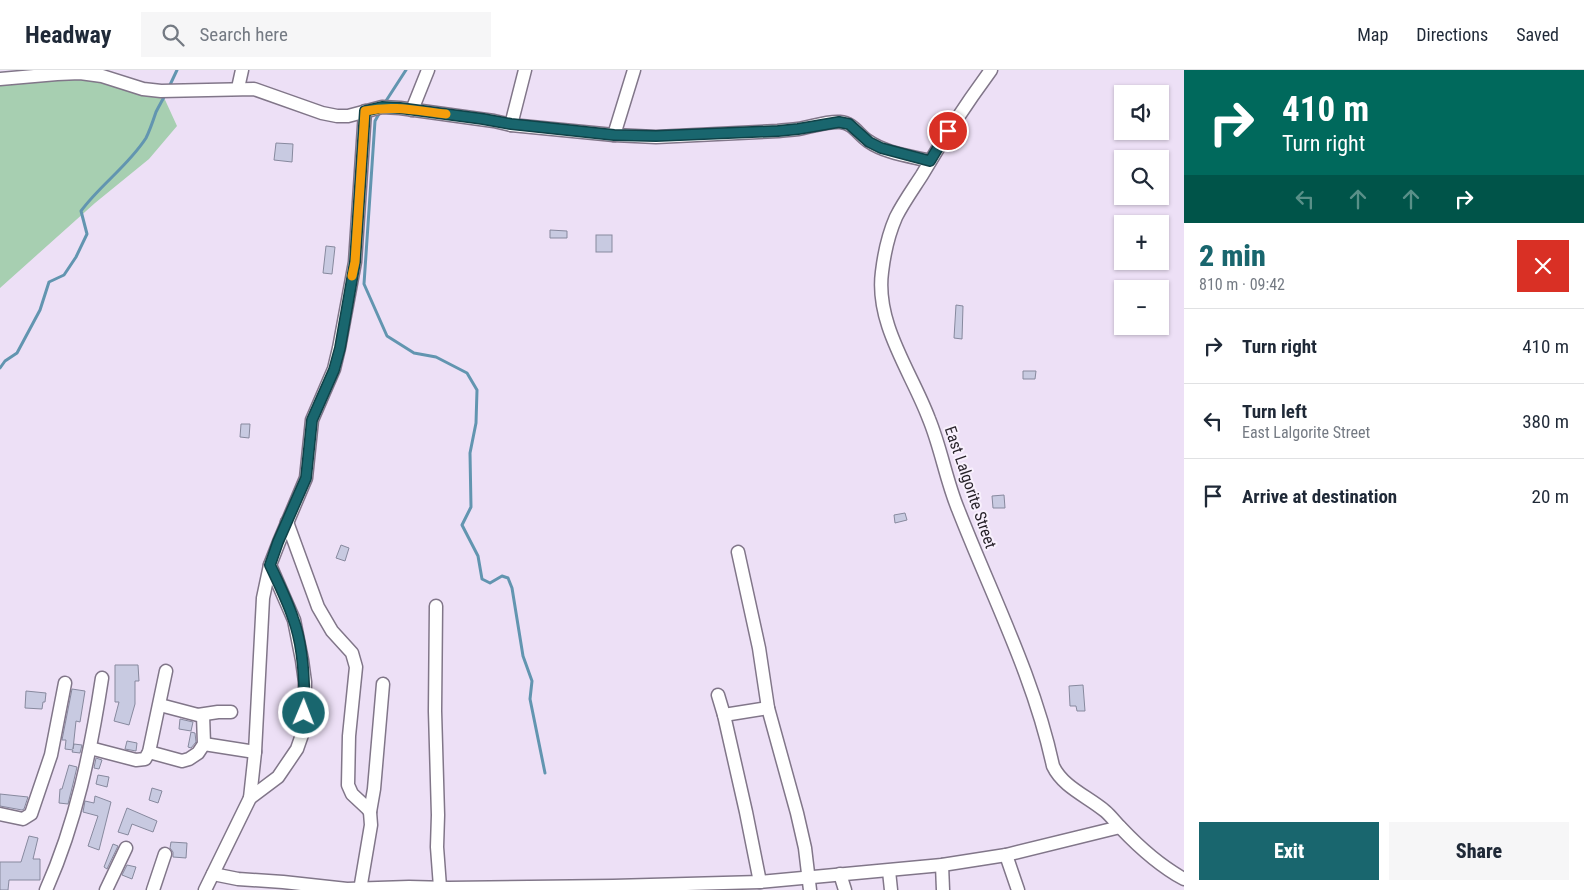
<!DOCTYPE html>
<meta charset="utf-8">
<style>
body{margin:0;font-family:"Roboto Condensed",sans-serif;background:#f6f6f7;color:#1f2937;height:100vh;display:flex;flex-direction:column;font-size:19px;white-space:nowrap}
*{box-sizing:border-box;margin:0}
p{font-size:16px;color:#747a83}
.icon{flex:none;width:28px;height:28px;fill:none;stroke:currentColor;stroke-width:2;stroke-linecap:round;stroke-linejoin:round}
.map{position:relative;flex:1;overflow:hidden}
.details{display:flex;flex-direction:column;background:#fff;width:400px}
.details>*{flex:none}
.hud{background:#00695c;color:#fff;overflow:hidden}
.buttons{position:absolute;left:1114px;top:15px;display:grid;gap:10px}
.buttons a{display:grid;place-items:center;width:55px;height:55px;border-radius:0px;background:#fff;box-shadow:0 1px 4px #0004;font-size:25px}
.pin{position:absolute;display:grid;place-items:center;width:42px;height:42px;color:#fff;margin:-21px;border:2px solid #fff;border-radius:50%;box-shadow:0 1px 5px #0007}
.me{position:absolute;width:55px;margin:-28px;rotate:1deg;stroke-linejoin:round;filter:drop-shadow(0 0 4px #0008)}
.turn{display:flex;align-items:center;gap:18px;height:105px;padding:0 15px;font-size:22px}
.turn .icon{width:65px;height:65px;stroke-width:2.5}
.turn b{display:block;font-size:35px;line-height:42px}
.lanes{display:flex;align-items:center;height:48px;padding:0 15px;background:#0003;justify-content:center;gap:25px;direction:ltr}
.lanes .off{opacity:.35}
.round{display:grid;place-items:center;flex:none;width:52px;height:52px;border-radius:0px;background:#f6f6f7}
.headline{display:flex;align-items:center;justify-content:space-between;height:85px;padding:0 15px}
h1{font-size:30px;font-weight:800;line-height:38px;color:#19666e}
.button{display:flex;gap:10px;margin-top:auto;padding:10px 15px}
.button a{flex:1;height:58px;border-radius:0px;background:#19666e;color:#fff;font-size:20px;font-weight:800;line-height:58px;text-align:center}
.button a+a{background:#f6f6f7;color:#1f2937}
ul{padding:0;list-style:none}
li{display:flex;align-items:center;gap:15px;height:75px;padding:0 15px;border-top:1px solid #e0e1e3}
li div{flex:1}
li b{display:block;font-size:19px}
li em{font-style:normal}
header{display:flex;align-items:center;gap:30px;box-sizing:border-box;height:70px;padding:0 25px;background:#fff;border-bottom:1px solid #e0e1e3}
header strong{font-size:24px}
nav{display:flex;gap:28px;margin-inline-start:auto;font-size:18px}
.search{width:350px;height:45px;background:#f6f6f7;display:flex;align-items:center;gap:12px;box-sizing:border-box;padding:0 18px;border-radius:0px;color:#747a83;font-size:19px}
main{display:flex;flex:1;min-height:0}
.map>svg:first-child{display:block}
</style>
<header>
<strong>Headway</strong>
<div class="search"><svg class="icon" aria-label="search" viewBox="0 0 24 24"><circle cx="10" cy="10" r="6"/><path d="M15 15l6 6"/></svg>Search here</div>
<nav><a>Map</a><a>Directions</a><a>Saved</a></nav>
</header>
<main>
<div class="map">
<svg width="1184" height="820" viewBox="0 0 1184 820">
<rect width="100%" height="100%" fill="#ede0f6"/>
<polygon fill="#a7cfb1" points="57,4 161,21 177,56 149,89 95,133 0,218 0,9"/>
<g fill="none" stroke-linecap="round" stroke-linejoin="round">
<g stroke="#6295b0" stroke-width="3">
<polyline points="169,17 177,0"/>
<polyline points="384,34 406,0"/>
<polyline points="380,42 375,51 364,214 387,266 414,283 436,287 467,303 477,320 476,353 470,383 471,437 462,455 478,486 482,509 490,513 502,506 508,508 512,518 523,586 532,611 530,629 545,703"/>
<path d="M0,298L5,291L17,283L40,240L49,212L64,205L76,187L87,164L81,141C100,115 128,96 146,68C150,60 153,51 156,42C159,36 162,31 165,25"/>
</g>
</g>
<g fill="#c8cae1" stroke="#87899e">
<polygon points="276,73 293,74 292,92 274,90"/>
<polygon points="550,160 567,161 567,168 550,168"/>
<rect x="596" y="165" width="16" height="17"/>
<polygon points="326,176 335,177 332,204 323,203"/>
<polygon points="956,235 963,236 962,269 954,268"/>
<polygon points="1023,301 1036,301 1035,309 1023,309"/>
<polygon points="241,354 250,354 249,368 240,367"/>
<polygon points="1004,425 1005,438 993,438 992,426"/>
<polygon points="905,443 907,450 895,453 894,445"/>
<polygon points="341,475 349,478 345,491 336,488"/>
<polygon points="115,595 138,595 139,611 135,611 135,634 129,655 114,651 119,632 115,632"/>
<polygon points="1083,615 1085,641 1077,641 1076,636 1070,636 1069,616"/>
<polygon points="72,619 85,621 80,652 76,651 73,679 74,674 82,675 80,683 72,682 73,680 65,679 66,670 62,670"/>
<polygon points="26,621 46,623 45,632 43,632 42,639 25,638"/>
<polygon points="180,649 193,652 191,661 179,659"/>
<polygon points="191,662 195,663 196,672 191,678 188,677"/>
<polygon points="127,671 137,673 136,681 125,679"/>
<polygon points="96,688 102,690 99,699 94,698"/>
<polygon points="69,695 77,697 73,714 68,734 59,733 60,719 62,719"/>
<polygon points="98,705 109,707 107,717 96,714"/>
<polygon points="152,718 162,721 158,733 149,730"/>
<polygon points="0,724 28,727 24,739 22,740 0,736"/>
<polygon points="95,726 111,732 99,780 88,776 98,746 83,742 85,731 94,733"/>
<polygon points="127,738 157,751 153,762 132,754 128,765 118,762"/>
<polygon points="29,766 38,768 33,789 40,789 40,810 9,810 8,820 0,820 0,792 21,792"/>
<polygon points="171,772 187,773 186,788 173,787 173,782 170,778"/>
<polygon points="113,774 118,776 107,799 104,797"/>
<polygon points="127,795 136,797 132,809 122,805"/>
</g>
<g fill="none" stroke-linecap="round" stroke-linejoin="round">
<g stroke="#817689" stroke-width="15">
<g id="street">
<path d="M991,0C966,34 943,69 922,105C913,119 903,133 896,147C889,163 884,185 882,202C875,254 912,303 929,349C941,378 946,410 958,439C991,524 1034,607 1053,696C1063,717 1087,726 1105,741C1111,746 1115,752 1121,758C1139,777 1160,796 1184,809"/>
<path d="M0,9L57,4L80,3L102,6L143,19L161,21L254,19L322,43L337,46H348L382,37L400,38L494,51L511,55L614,65L656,67L778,61C785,60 791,60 798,59C811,57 826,51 840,52C853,53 858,64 868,71C885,83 910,86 930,91"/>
<polyline points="238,18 242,0"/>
<polyline points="412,40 428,0"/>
<polyline points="511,55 525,0"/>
<polyline points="614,65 634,0"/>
<polyline points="287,452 318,537 332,561 352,583 356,597 349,666 348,715 352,724 367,738 370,742 371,755 360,820"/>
<polyline points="738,482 759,578 768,638 797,743 805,778 810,820"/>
<polyline points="436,536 435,641 438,745 437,777 440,817"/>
<polyline points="718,625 724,645 746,742 760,812"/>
<polyline points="160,635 198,645 218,642 231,642"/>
<polyline points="724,645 768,638"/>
<polyline points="204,674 255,682"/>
<polyline points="90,678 136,690 145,689 149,682 166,601"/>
<polyline points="149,682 182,691 189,689 198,683 204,674 203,645"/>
<polyline points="250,728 255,682 263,528 270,495 279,472 306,408 312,350 334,299 339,278 355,192 365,41"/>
<polyline points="370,742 374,719 383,614"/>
<polyline points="0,744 23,749 31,744 51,685 65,613"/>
<polyline points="1006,785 1018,820"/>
<polyline points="942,795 943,820"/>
<polyline points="889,801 891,820"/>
<polyline points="213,804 238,809 283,812 347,819 409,817 449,818 613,816 760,812 942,795 1006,785 1120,757"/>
<polyline points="840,804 845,820"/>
<path d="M46,820C76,753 91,680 102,608"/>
<polyline points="106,820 126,778"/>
<polyline points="153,820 165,784"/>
<polyline points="205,820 250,728 278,707 297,679 304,659 305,612 302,590 294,550 270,495"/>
</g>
</g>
<use href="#street" stroke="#fff" stroke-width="12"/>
</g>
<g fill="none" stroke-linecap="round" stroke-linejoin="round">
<g stroke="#104248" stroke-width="12">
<path id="route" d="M304,643C305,612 304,578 293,548C287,530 278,512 270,495L278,472L306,408L312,350L334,300L340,278L355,192L365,41L382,37L400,38L483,49L511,54L614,65L656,66L778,61L798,59L839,52L849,54L869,72L881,78L930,91L948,61"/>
</g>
<use href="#route" stroke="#19666e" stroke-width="9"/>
<path stroke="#f59e0b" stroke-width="9" d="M352,206L355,192L365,41C394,35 417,41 446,44"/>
</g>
<g text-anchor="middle" stroke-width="4" stroke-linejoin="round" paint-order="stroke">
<g font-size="16" fill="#231e25" stroke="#f8f0fd">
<text transform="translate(971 417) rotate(71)" y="6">East Lalgorite Street</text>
</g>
</g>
</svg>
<div class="buttons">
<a><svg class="icon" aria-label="sound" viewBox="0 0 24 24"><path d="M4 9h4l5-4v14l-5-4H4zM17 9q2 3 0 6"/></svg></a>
<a><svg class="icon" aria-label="search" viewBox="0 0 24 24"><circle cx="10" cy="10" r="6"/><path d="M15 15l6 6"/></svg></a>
<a>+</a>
<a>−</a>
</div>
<div class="pin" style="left:948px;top:61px;background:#d93025"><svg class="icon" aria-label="arrive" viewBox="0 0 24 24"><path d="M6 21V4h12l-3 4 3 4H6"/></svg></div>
<svg class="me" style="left:304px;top:643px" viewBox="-20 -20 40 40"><circle r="17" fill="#19666e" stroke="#fff" stroke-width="3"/><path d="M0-11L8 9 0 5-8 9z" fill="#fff"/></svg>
</div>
<section class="details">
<div class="hud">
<div class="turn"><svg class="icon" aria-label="right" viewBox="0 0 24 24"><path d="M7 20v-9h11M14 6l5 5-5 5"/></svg><div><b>410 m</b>Turn right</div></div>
<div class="lanes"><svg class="icon off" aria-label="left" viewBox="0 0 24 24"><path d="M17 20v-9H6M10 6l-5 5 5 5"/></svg><svg class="icon off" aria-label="ahead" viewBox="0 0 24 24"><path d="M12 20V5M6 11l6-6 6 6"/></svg><svg class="icon off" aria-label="ahead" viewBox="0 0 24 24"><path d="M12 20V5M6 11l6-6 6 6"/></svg><svg class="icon" aria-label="right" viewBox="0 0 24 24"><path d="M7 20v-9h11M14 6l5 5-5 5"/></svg></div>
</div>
<div class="headline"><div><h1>2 min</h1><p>810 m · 09:42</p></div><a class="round" style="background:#d93025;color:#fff"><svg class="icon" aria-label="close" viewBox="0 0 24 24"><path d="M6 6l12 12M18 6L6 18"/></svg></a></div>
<ul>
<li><svg class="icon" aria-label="right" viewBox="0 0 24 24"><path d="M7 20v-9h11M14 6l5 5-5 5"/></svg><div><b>Turn right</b></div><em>410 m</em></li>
<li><svg class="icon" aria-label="left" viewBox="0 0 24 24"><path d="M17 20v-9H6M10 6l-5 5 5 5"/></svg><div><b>Turn left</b><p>East Lalgorite Street</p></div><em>380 m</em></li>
<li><svg class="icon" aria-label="arrive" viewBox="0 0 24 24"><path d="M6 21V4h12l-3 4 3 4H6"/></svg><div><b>Arrive at destination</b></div><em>20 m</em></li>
</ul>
<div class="button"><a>Exit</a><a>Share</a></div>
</section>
</main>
